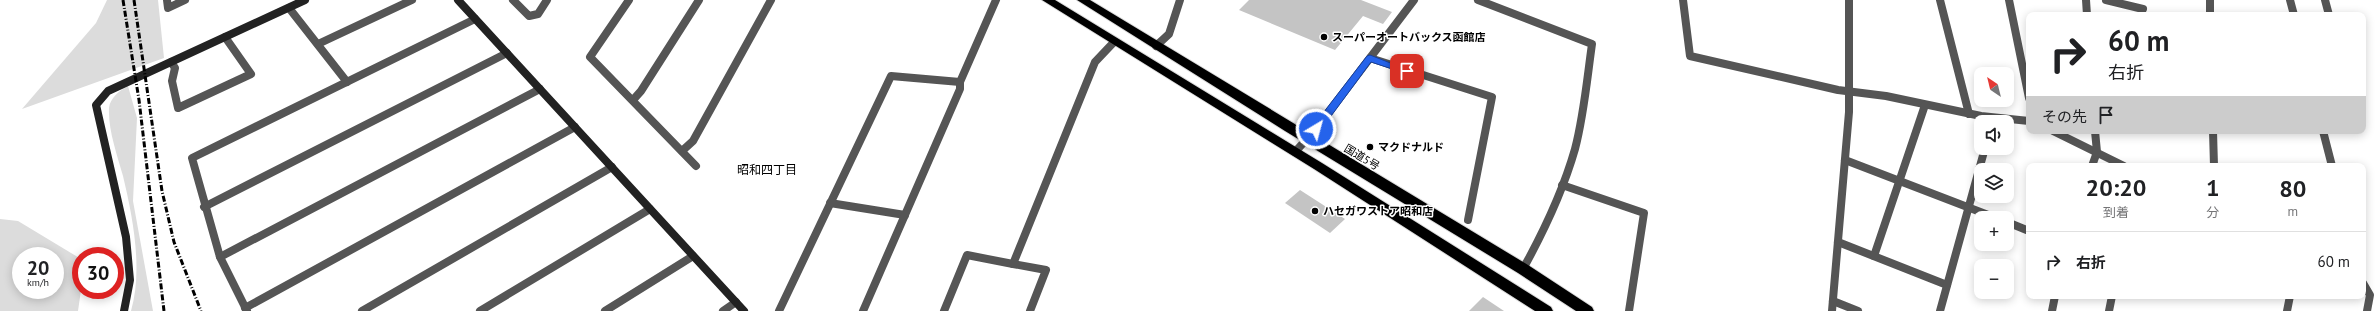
<!DOCTYPE html>
<html lang="ja">
<meta charset="utf-8">
<style>
body{margin:0;font-family:"PT Sans","Noto Sans JP",sans-serif;background:#f2f2f2;color:#202124;height:100vh;display:flex;flex-direction:column;font-size:15px;white-space:nowrap}
*{box-sizing:border-box;margin:0}
p{font-size:13px;color:#757577}
.icon{flex:none;width:22px;height:22px;fill:none;stroke:currentColor;stroke-width:2;stroke-linecap:round;stroke-linejoin:round}
.map{position:relative;flex:1;overflow:hidden}
.side{position:absolute;left:2026px;top:163px;width:340px;height:136px;display:flex;flex-direction:column;background:#fff;border-radius:8px;box-shadow:0 2px 10px #0003}
.side>*{flex:none}
.banner{position:absolute;left:2026px;top:12px;width:340px;height:122px;border-radius:8px;box-shadow:0 2px 10px #0003;background:#fff;color:#202124;overflow:hidden}
.needle{width:26px;rotate:325deg}
.fabs{position:absolute;left:1974px;top:67px;display:grid;gap:8px}
.fabs a{display:grid;place-items:center;width:40px;height:40px;border-radius:8px;background:#fff;box-shadow:0 2px 10px #0003;font-size:20px}
.speed{position:absolute;left:12px;top:247px;display:flex;gap:8px;font-size:20px;font-weight:700;text-align:center}
.speed>*{display:grid;place-content:center;width:52px;height:52px;border-radius:50%;background:#fff;box-shadow:0 2px 10px #0003;line-height:1}
.speed small{font-size:10px;font-weight:400}
.speed .limit{border:6px solid #d22;background:#fff;color:#111}
.pin{position:absolute;display:grid;place-items:center;width:34px;height:34px;color:#fff;margin:-17px;border-radius:8px;box-shadow:0 2px 6px #0006}
.me{position:absolute;width:44px;margin:-22px;rotate:37deg;stroke-linejoin:round;filter:drop-shadow(0 0 3px #0008)}
.turn{display:flex;align-items:center;gap:14px;height:84px;padding:0 16px;font-size:18px}
.turn .icon{width:52px;height:52px;stroke-width:2.5}
.turn b{display:block;font-size:28px;line-height:34px}
.then{display:flex;align-items:center;height:38px;padding:0 16px;background:#0003;gap:8px;font-size:15px}
.eta{display:flex;justify-content:space-evenly;align-items:center;height:68px;text-align:center}
.eta b{font-size:24px;font-weight:800;line-height:28px}
ul{padding:0;list-style:none}
li{display:flex;align-items:center;gap:12px;height:60px;padding:0 16px;border-top:1px solid #e0e0e0}
li div{flex:1}
li b{display:block;font-size:15px}
li em{font-style:normal}
.map>svg:first-child{display:block}
</style>
<div class="map">
<svg width="2378" height="311" viewBox="0 0 2378 311">
<rect width="100%" height="100%" fill="#fff"/>
<g fill="#dcdcdc" fill-rule="evenodd">
<polygon points="107,0 158,0 164,58 22,109 96,23"/>
<path d="M128,86L137,118L133,201L153,311H131C143,269 133,218 123,176C117,154 108,130 109,108C110,98 120,90 128,86Z"/>
<path d="M0,219L18,221L81,259V290L78,311H0ZM21,256H55V290H21Z"/>
</g>
<g fill="#c4c4c4">
<polygon points="1249,0 1361,0 1392,12 1383,24 1363,16 1335,50 1239,10"/>
<polygon points="1300,190 1345,219 1330,233 1285,203"/>
<polygon points="1483,297 1504,311 1469,311"/>
</g>
<g fill="none" stroke-linecap="round" stroke-linejoin="round">
<g stroke="#dbdbdb" stroke-width="2">
<g id="highway">
<polygon points="1042,0 1055,0 1322,163 1551,307 1553,311 1535,311 1314,169"/>
<polygon points="1077,0 1090,0 1528,265 1592,307 1594,311 1576,311 1518,273 1285,131"/>
</g>
</g>
<g stroke="#555" stroke-width="8">
<polyline points="167,0 168,8 185,0"/>
<polyline points="513,0 529,16 538,14 547,0"/>
<polyline points="629,0 590,57 696,166"/>
<path d="M1478,0L1592,44C1587,79 1584,115 1575,149C1563,191 1544,231 1523,269"/>
<polyline points="1683,0 1690,56 1838,90 1886,96 1981,116 2029,121"/>
<polyline points="1940,0 1969,114"/>
<polyline points="2009,0 2029,98"/>
<polyline points="2086,0 2087,15"/>
<polyline points="2106,0 2143,9"/>
<polyline points="2210,0 2210,15"/>
<polyline points="2290,0 2294,15"/>
<polyline points="2325,0 2329,15"/>
<polyline points="289,8 347,82"/>
<polyline points="318,44 412,0"/>
<polyline points="1156,46 1169,34 1180,0"/>
<polyline points="1370,58 1492,97 1468,220"/>
<polyline points="171,62 175,68 172,81 178,108 251,74 225,37"/>
<polyline points="633,100 641,91 699,0"/>
<polyline points="2053,131 2124,166"/>
<polyline points="2213,131 2214,166"/>
<polyline points="2323,131 2332,166"/>
<polyline points="682,151 693,141 771,0"/>
<polyline points="1295,152 1316,129 1414,0"/>
<polyline points="1845,160 1996,218"/>
<polyline points="2092,166 2097,152 2095,131"/>
<polyline points="1562,185 1644,213 1629,311"/>
<polyline points="830,203 905,215"/>
<polyline points="204,207 507,53"/>
<polyline points="2007,222 2029,231"/>
<polyline points="1838,242 1947,285"/>
<polyline points="1874,256 1925,105"/>
<polyline points="220,257 540,89"/>
<polyline points="2363,283 2370,295 2367,311"/>
<polyline points="1833,301 1858,311"/>
<polyline points="245,308 575,127"/>
<polyline points="247,311 220,257 192,158 475,19"/>
<polyline points="362,311 612,167"/>
<polyline points="480,311 650,209"/>
<polyline points="605,311 693,256"/>
<polyline points="723,311 736,302"/>
<polyline points="779,311 891,76 960,82"/>
<polyline points="863,311 960,89 960,82 996,0"/>
<polyline points="944,311 967,255 1013,264"/>
<polyline points="1030,311 1046,270 1013,264 1095,62 1114,42"/>
<polyline points="1832,311 1849,112 1849,0"/>
<polyline points="1940,311 1985,148"/>
<polyline points="2052,311 2055,296"/>
<polyline points="2109,311 2112,296"/>
<polyline points="2287,311 2290,296"/>
</g>
<g stroke="#222" stroke-width="8">
<polyline points="458,0 744,311"/>
<polyline points="124,311 130,280 126,237 96,105 108,91 305,0"/>
</g>
<use href="#highway" fill="#000" fill-rule="evenodd"/>
<g stroke="#000" stroke-width="3" stroke-dasharray="6 2 1 2" stroke-linecap="butt">
<polyline points="123,0 139,100 164,311"/>
<polyline points="134,0 162,191 174,242 201,311"/>
</g>
</g>
<polygon fill="#2563eb" stroke="#184099" points="1370,55 1411,71 1407,74 1371,62 1320,131 1313,131 1313,126 1367,56"/>
<g fill="#000" stroke="#fff" stroke-width="1.5">
<circle cx="1324" cy="37" r="4"/>
<circle cx="1370" cy="147" r="4"/>
<circle cx="1315" cy="211" r="4"/>
</g>
<g text-anchor="middle" stroke-width="3" stroke-linejoin="round" paint-order="stroke">
<g font-size="11" font-weight="bold" fill="#000" stroke="#fff" text-anchor="start">
<text x="1332" y="41">スーパーオートバックス函館店</text>
<text x="1378" y="151">マクドナルド</text>
<text x="1323" y="215">ハセガワストア昭和店</text>
</g>
<g font-size="11" fill="#000" stroke="#fff">
<text transform="translate(1362 157) rotate(31)" y="4">国道5号</text>
</g>
<g font-size="12" fill="#000" stroke="#fff">
<text x="767" y="174">昭和四丁目</text>
</g>
</g>
</svg>
<div class="fabs">
<a><svg class="needle" viewBox="-14 -14 28 28"><path d="M0-13l5 13h-10z" fill="#e53935"/><path d="M0 13l5-13h-10z" fill="#757577"/></svg></a>
<a><svg class="icon" aria-label="sound" viewBox="0 0 24 24"><path d="M4 9h4l5-4v14l-5-4H4zM17 9q2 3 0 6"/></svg></a>
<a><svg class="icon" aria-label="layers" viewBox="0 0 24 24"><path d="M12 4l9 5-9 5-9-5zM3 14l9 5 9-5"/></svg></a>
<a>+</a>
<a>−</a>
</div>
<div class="speed"><div>20<small>km/h</small></div><div class="limit">30</div></div>
<div class="pin" style="left:1407px;top:71px;background:#d93025"><svg class="icon" aria-label="arrive" viewBox="0 0 24 24"><path d="M6 21V4h12l-3 4 3 4H6"/></svg></div>
<svg class="me" style="left:1316px;top:129px" viewBox="-20 -20 40 40"><circle r="17" fill="#2563eb" stroke="#fff" stroke-width="3"/><path d="M0-11L8 9 0 5-8 9z" fill="#fff"/></svg>
<div class="banner">
<div class="turn"><svg class="icon" aria-label="right" viewBox="0 0 24 24"><path d="M7 20v-9h11M14 6l5 5-5 5"/></svg><div><b>60 m</b>右折</div></div>
<div class="then">その先<svg class="icon" aria-label="arrive" viewBox="0 0 24 24"><path d="M6 21V4h12l-3 4 3 4H6"/></svg></div>
</div>
<section class="side">
<div class="eta">
<div><b>20:20</b><p>到着</p></div>
<div><b>1</b><p>分</p></div>
<div><b>80</b><p>m</p></div>
</div>
<ul>
<li><svg class="icon" aria-label="right" viewBox="0 0 24 24"><path d="M7 20v-9h11M14 6l5 5-5 5"/></svg><div><b>右折</b></div><em>60 m</em></li>
</ul>
</section>
</div>
